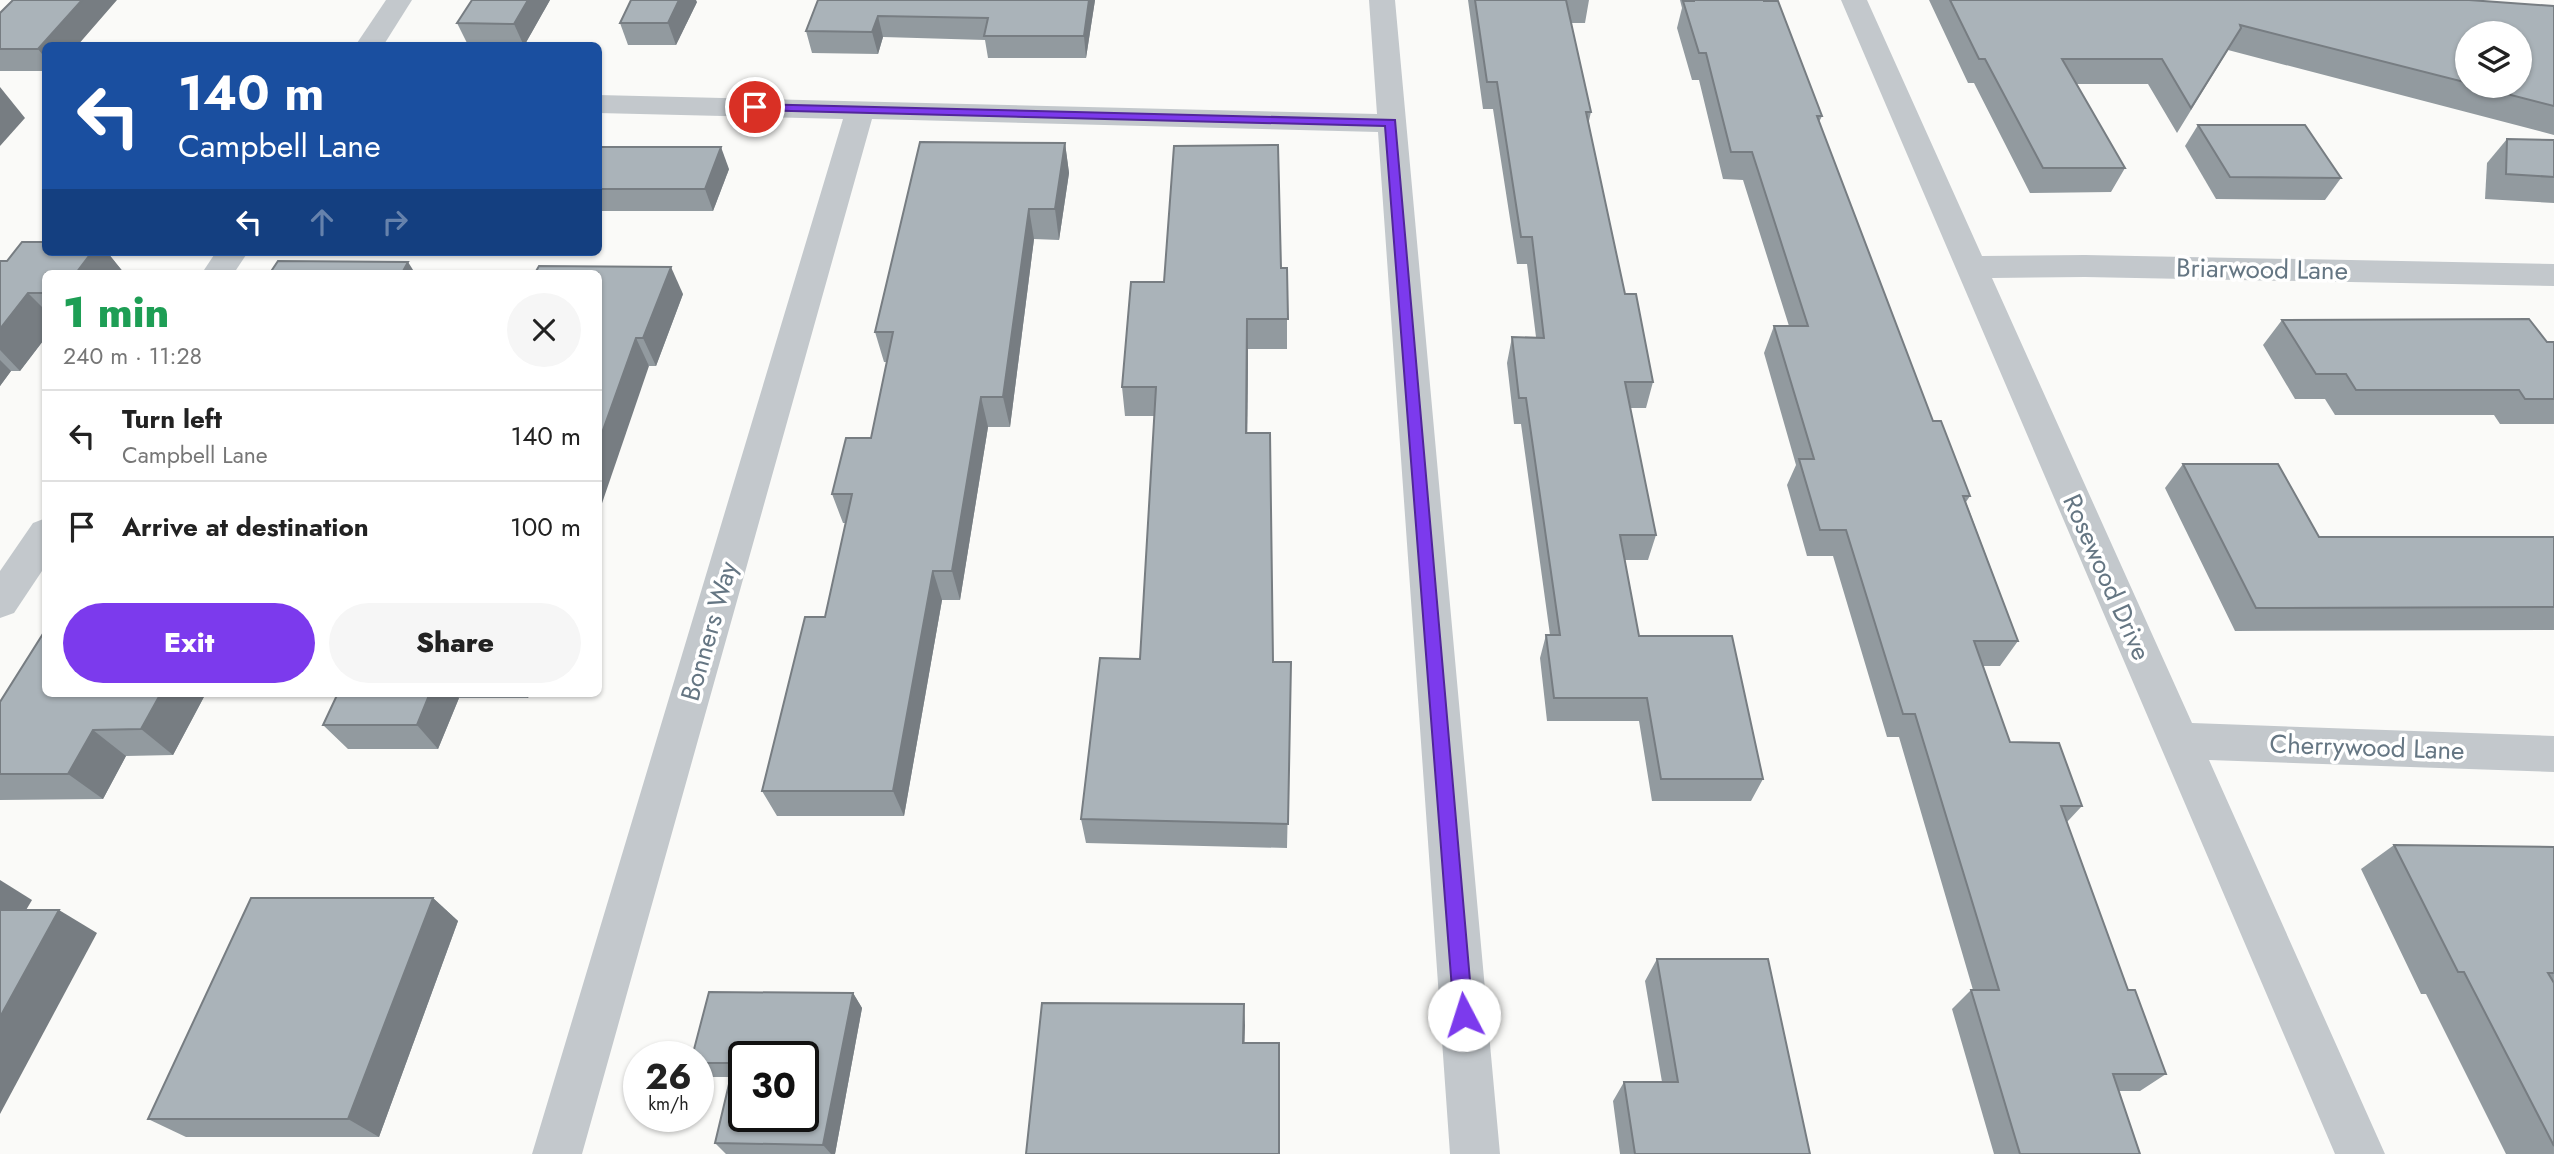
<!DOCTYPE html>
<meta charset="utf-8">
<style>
body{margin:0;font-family:Jost,sans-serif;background:#f6f6f6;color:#222;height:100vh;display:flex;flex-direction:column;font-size:26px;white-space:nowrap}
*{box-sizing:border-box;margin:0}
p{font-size:23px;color:#767676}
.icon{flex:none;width:38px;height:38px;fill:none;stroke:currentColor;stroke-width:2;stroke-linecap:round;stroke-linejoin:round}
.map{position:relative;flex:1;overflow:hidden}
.details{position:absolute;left:42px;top:270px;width:560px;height:427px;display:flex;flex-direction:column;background:#fff;border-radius:10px;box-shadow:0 2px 5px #0004}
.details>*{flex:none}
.banner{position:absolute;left:42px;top:42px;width:560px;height:214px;border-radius:10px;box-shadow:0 2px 5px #0004;background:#1a4fa0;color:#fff;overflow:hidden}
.controls{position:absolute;left:2455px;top:21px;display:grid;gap:14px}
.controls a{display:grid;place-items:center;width:77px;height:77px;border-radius:50%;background:#fff;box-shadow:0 2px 5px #0004;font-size:35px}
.speed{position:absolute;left:623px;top:1041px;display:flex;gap:14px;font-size:35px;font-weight:700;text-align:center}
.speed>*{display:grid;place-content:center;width:91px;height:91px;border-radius:50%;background:#fff;box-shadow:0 2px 5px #0004;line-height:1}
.speed small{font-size:18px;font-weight:400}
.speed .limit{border:4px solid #111;border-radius:10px;background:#fff;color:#111}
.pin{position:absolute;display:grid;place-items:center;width:60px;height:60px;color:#fff;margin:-30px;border:4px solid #fff;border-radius:50%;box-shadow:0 2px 7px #0007}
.me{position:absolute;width:77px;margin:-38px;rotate:355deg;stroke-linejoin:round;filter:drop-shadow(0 0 5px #0008)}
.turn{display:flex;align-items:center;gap:24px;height:147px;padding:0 21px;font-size:32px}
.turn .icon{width:91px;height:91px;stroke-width:2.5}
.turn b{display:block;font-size:49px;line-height:60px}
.lanes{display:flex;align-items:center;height:66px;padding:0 21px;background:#0003;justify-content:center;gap:35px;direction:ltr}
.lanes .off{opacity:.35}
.round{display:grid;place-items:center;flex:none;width:74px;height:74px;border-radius:37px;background:#f6f6f6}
.summary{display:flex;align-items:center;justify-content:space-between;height:119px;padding:0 21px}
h1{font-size:42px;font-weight:800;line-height:52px;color:#1e9e55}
.primary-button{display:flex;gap:14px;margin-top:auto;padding:14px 21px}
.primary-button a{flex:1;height:80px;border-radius:42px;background:#7c3aed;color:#fff;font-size:28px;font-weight:800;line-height:80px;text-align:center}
.primary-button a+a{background:#f6f6f6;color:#222}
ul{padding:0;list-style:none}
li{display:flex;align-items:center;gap:21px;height:91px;padding:0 21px;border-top:2px solid #e0e0e0}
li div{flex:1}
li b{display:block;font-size:26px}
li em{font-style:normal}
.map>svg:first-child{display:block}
</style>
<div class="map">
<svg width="2554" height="1154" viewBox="0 0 2554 1154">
<rect width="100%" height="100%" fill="#fafaf8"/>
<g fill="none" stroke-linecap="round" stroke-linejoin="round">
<g fill="#c3c8cc" fill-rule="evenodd">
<polygon points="386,0 412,0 383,46 355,46"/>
<polygon points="1369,0 1395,0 1500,1154 1450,1154 1378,132 872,119 582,1154 532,1154 843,119 598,113 598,95 1377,114"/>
<polygon points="1841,0 1867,0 1982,256 2085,255 2554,264 2554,286 2085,277 1992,278 2192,723 2554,736 2554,772 2209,760 2385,1154 2335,1154"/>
<polygon points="216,252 248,252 234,273 202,273"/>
<polygon points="46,518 46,565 14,613 0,618 0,571 33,523"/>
</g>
</g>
<g fill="#929a9f" fill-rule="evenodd">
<polygon points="550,0 524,46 468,45 457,23"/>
<polygon points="818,0 1095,0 1086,58 988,58 985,40 883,37 878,54 812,53 806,31"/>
<polygon points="1468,0 1589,0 1585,23 1571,23 1591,112 1588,125 1625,294 1653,382 1646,408 1630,408 1656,535 1648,560 1625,560 1639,636 1763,779 1751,801 1652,801 1639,721 1547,721 1540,658 1546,635 1550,635 1521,424 1514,424 1507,363 1512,337 1536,337 1527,264 1517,264 1493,109 1483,109"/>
<polygon points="1680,0 1764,0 1822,116 1819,122 1933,421 1970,496 1966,502 2018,641 2000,666 1983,666 2010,742 2082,806 2067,822 2128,990 2166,1074 2140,1091 2119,1091 2140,1154 1994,1154 1952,1009 1971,990 1973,990 1899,737 1887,737 1833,556 1807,556 1787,485 1796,465 1764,353 1774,326 1789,326 1743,180 1723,179 1699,80 1692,80 1677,28 1682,8"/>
<path d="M1929,0H2469L2554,6V135L2228,50L2177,133L2148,84H2076L2125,168L2111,192L2030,193L1974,83H1968ZM2468,33L2520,86H2468Z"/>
<polygon points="697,2 676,45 628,45 620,23"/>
<polygon points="0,13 46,46 46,71 0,71"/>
<polygon points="2198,125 2341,178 2325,200 2216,199 2185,146"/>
<polygon points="2507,139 2554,140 2554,203 2485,199 2487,163"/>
<polygon points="1065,143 1069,173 1059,240 1034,239 1010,427 988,427 960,600 942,600 904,816 777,816 762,791 825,617 846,523 843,523 832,494 871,438 887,362 884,362 875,332"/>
<polygon points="598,147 729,169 713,211 598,211"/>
<polygon points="46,252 107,252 124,273 46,273 46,337 20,371 11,371 0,386 0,261 7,261"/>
<polygon points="539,266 683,294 656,366 649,366"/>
<polygon points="1281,268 1287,268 1287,349 1248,349 1247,433 1273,662 1291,662 1287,848 1086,843 1081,819 1140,659 1155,416 1125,416 1122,387 1164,282"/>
<polygon points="2282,320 2554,342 2554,424 2500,424 2494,415 2335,415 2325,399 2295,399 2263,345"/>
<polygon points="2183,464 2319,537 2554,537 2554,630 2235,631 2165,488"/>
<polygon points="206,693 173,755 126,756 103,799 0,800 0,702"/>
<polygon points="338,693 530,693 528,698 459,698 438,749 348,749 323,725"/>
<polygon points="2394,845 2554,847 2554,1154 2506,1154 2426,994 2421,994 2361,869"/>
<polygon points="433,898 458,921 379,1137 186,1137 148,1119"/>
<polygon points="1657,959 1810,1154 1620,1154 1613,1101 1624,1082 1662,1082 1645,981"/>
<polygon points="853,993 862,1008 835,1154 726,1154 715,1143 731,1077 704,1077 698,1071 698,1057"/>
</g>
<g fill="#777d82">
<polygon points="82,0 117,0 77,46 46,46 46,59 38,49"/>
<polygon points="528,0 550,0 524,46 514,24"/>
<polygon points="679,0 696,0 697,2 676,45 668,23"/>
<polygon points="1089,0 1095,0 1086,58 1084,36"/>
<polygon points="878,16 883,37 878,54 872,32"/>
<polygon points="0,87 25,118 0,146"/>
<polygon points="1065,143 1069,173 1059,240 1055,209"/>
<polygon points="721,147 729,169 713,211 705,189"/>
<polygon points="1029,209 1034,239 1010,427 1003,397"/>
<polygon points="92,252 107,252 124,273 76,273"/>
<polygon points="408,262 415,273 402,273"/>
<polygon points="671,267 683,294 656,366 643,338"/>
<polygon points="28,293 46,311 46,337 20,371 0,350 0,329"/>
<polygon points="1247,319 1248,349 1247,462 1246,433"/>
<polygon points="636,338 649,366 598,515 598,444"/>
<polygon points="0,360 11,371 0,386"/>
<polygon points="981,397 988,427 960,600 952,571"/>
<polygon points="933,571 942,600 904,816 893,791"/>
<polygon points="161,693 206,693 173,755 141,729"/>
<polygon points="430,693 455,693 459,698 438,749 417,725"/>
<polygon points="524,693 530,693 528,698"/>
<polygon points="93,730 126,756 103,799 68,774"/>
<polygon points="0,880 32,900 13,932 0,925"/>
<polygon points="433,898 458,921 379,1137 348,1119"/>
<polygon points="59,910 97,933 0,1114 0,1017"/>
<polygon points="853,993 862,1008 835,1154 831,1154 823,1145"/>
<polygon points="1244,1004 1245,1025 1244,1063 1243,1043"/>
</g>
<g fill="#aab3b9" stroke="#777d82" stroke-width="2" fill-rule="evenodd">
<polygon points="13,0 82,0 38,49 0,49 0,13"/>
<polygon points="472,0 528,0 514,24 457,23"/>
<polygon points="631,0 679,0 668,23 620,23"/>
<polygon points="818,0 1089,0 1084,36 984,36 988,18 878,16 872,32 806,31"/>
<polygon points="1475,0 1566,0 1591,112 1586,112 1625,294 1636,294 1653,382 1625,382 1656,535 1620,535 1639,636 1732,636 1763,779 1661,779 1647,698 1554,698 1546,635 1560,635 1526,398 1519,398 1512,337 1544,338 1532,237 1521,237 1497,82 1487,82"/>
<polygon points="1694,0 1764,0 1764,1 1778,1 1822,116 1817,116 1933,421 1941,421 1970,496 1963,496 2018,641 1974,641 2010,742 2059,743 2082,806 2061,806 2128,990 2135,990 2166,1074 2113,1074 2140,1154 2020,1154 1971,990 1999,990 1915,714 1903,714 1846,530 1820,530 1799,459 1814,459 1774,326 1808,326 1752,152 1731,152 1706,53 1699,53 1683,1 1694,1"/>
<polygon points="1950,0 2469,0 2554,6 2554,106 2476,86 2520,86 2520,33 2468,33 2468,83 2240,25 2241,28 2191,108 2162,59 2062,59 2125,168 2043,168 1985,59 1979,59"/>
<polygon points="2198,125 2305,125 2341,178 2230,177"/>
<polygon points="2507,139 2554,140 2554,177 2506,174"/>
<polygon points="920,142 1065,143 1055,209 1029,209 1003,397 981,397 952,571 933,571 893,791 762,791 805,617 825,617 852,494 832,494 846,438 871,438 893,332 875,332"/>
<polygon points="1278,145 1281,268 1287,268 1288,319 1247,319 1246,433 1270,433 1273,662 1291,662 1288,824 1081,819 1100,658 1140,659 1156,387 1122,387 1131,282 1164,282 1174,146"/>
<polygon points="598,147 721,147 705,189 598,189"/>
<polygon points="22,242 46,242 46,252 92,252 76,273 46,273 46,293 28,293 0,329 0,261 7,261"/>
<polygon points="278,261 408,262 402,273 270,273"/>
<polygon points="539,266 671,267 643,338 636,338 598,444 598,273 535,273"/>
<polygon points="2529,319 2547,342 2554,342 2554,399 2525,399 2519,390 2356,390 2346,374 2316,374 2282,320"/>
<polygon points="2183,464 2278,464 2319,537 2554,537 2554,607 2256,608"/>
<polygon points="46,629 46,693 161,693 141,729 93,730 68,774 0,774 0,702"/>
<polygon points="338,693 430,693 417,725 323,725"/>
<polygon points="2394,845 2554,847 2554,973 2548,973 2554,983 2554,1146 2464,972 2458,972"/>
<polygon points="251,898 433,898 348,1119 148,1119"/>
<polygon points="0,910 59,910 0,1017"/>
<polygon points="1657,959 1768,959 1810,1154 1635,1154 1624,1082 1678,1082"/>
<path d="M709,992L853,993L823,1145L715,1143L734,1063H698V1057H692ZM744,1057H803V1116H744Z"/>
<polygon points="1042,1003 1244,1004 1243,1043 1279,1043 1279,1154 1026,1154"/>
</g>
<polygon fill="#7c3aed" stroke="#51269a" stroke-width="2" points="755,104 1395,120 1473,1015 1471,1021 1464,1024 1457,1021 1454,1015 1385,126 751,110 749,107"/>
<g text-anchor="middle" stroke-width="7" stroke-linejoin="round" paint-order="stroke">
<g font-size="26" fill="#657683" stroke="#fff">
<text transform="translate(2262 269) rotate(1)" y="9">Briarwood Lane</text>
<text transform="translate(2107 577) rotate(66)" y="9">Rosewood Drive</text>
<text transform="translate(709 631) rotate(-74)" y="9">Bonners Way</text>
<text transform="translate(2367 747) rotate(2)" y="9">Cherrywood Lane</text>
</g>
</g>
</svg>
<div class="controls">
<a><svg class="icon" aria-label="layers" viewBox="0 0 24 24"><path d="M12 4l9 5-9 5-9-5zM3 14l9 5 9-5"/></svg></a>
</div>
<div class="speed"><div>26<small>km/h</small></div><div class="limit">30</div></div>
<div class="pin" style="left:755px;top:107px;background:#d93025"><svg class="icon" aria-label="arrive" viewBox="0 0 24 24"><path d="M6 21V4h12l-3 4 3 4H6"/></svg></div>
<svg class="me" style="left:1464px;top:1015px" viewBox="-20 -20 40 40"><circle r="19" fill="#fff"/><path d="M0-13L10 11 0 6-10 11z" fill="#7c3aed"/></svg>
<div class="banner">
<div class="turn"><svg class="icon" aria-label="left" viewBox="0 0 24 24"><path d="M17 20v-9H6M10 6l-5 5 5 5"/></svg><div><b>140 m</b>Campbell Lane</div></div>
<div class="lanes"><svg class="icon" aria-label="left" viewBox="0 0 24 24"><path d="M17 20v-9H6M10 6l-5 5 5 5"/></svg><svg class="icon off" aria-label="ahead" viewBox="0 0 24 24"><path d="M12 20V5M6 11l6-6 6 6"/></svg><svg class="icon off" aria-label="right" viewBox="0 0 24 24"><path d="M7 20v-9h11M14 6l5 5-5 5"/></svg></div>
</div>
<section class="details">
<div class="summary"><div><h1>1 min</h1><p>240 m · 11:28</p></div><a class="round"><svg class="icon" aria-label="close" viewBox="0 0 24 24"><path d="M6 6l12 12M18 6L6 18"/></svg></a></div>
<ul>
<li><svg class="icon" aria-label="left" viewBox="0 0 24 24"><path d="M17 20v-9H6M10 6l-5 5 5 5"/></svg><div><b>Turn left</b><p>Campbell Lane</p></div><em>140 m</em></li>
<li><svg class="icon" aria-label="arrive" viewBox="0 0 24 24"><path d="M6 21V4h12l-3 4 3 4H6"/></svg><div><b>Arrive at destination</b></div><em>100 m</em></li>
</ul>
<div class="primary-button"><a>Exit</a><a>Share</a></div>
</section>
</div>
